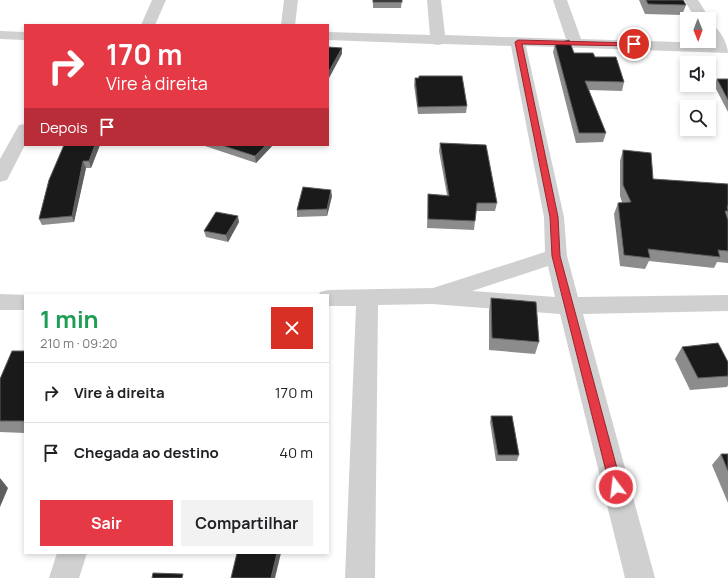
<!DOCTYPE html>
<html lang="pt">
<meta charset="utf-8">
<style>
body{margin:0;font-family:Manrope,sans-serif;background:#f2f2f2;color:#202124;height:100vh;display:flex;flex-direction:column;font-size:15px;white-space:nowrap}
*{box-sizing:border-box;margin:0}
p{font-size:13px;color:#757577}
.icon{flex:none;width:22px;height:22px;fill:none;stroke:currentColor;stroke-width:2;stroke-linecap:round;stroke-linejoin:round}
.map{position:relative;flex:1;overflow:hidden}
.drawer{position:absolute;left:24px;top:294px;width:305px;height:260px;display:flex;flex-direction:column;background:#fff;border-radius:0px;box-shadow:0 2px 6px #0003}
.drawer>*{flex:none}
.guide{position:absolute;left:24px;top:24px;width:305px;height:122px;border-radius:0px;box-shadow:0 2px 6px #0003;background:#e63946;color:#fff;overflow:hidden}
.needle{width:26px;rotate:179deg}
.controls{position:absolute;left:680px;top:12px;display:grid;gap:8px}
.controls a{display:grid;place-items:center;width:36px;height:36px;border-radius:0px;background:#fff;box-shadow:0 2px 6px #0003;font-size:20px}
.pin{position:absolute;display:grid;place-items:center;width:34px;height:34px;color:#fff;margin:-17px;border:2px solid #fff;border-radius:50%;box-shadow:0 1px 4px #0007}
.me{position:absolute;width:44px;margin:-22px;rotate:345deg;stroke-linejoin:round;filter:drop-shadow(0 0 3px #0008)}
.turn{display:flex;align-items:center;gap:14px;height:84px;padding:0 16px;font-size:18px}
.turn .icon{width:52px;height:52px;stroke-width:2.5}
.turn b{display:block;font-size:28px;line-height:34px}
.then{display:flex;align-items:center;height:38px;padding:0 16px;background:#0003;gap:8px;font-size:15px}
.round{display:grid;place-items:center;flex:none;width:42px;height:42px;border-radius:0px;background:#f2f2f2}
.head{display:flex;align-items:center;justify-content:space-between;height:68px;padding:0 16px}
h1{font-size:24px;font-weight:700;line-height:30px;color:#1e9e55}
.button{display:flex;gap:8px;margin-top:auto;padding:8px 16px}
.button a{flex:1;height:46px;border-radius:0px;background:#e63946;color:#fff;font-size:16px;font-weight:700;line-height:46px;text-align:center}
.button a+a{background:#f2f2f2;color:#202124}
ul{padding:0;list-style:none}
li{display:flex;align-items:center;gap:12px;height:60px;padding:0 16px;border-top:1px solid #e0e0e0}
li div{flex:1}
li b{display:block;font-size:15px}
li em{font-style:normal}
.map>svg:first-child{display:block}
</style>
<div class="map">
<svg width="728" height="578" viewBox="0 0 728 578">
<rect width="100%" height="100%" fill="#fff"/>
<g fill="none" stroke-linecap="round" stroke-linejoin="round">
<g fill="#d0d0d0" fill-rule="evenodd">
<polygon points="152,0 166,0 155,25 141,25"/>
<polygon points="284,0 298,0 295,25 281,25"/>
<path d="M427,0H441L445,35L566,39L553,0H567L581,39L711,43L709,39V24C719,26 728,44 728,53L526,46L564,217L567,256L578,297L728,295V311L583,314L655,578H625L560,314L432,304L378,305L375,578H345L356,306H328V295H319L320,292L328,290L433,288L545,252L544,217L511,46L443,44L438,45L432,44L328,40V32L430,35ZM548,266L555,297L472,291Z"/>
<polygon points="684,0 698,0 710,19 709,21 709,19 696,19"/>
<polygon points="0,31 25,32 25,40 0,39"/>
<polygon points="25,124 25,145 7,180 0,182 0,159 19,125"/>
<polygon points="0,294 30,295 25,295 25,310 0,310"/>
<polygon points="57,553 87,553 79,578 49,578"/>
</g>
</g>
<g fill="#8c8c8c">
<polygon points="373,0 402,0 401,8 373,8"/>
<polygon points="639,0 683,0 686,5 682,15 645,14"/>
<polygon points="555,44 574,53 595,57 624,82 622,91 589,90 606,133 603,142 576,143 553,52"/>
<polygon points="419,76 467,106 466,113 418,114 414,85 415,78 419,78"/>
<polygon points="717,79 728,79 728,112 714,85"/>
<polygon points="440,143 497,203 495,211 476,211 474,230 427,228 428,194 447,195 439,151"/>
<polygon points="100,145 91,168 86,168 74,222 42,225 39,219 49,180"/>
<polygon points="202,145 273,145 256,163"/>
<polygon points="623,150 653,179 728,206 728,217 727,217 728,220 728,263 717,262 714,268 649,261 645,269 620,266 614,214 618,203 622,202 620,196 620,161"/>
<polygon points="332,196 327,216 297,217 297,210"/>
<polygon points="239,222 228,242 206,237 204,231"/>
<polygon points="491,298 539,342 535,354 489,350 489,311"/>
<polygon points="682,347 728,376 728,385 727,387 690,390 675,359"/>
<polygon points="25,351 25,433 0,432 0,379"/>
<polygon points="491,416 519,455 517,461 496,461 490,422"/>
<polygon points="721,454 728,454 728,503 712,465"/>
</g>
<g fill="#5f5f5f">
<polygon points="342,48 342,54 328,80 328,73"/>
<polygon points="95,145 100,145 91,168 89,161"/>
<polygon points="266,145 273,145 256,163 255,156"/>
<polygon points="83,161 86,168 74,222 72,216"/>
<polygon points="331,190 332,196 327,216 327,209"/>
<polygon points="238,216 239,222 228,242 226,235"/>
<polygon points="0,478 8,488 0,507"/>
<polygon points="277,553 281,553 275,578 271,578"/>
</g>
<g fill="#1a1a1a" stroke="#5f5f5f">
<rect x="373" y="0" width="29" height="2"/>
<polygon points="646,0 683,0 686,5 648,4"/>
<polygon points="569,40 574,53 593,53 595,57 616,57 624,82 585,81 606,133 579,133 555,44"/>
<polygon points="328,47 342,48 328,73"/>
<polygon points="419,76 462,76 467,106 418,107 415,78 419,78"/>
<polygon points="717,79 728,79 728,100"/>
<polygon points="440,143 486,145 497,203 477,203 475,221 428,219 428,194 449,196"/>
<polygon points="64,145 95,145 89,161 83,161 72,216 39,219 49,180"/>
<polygon points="221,145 266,145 255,156"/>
<polygon points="623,150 651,153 653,179 728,184 728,206 727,206 728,211 725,211 728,220 728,251 718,250 720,257 648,249 650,258 624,255 618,203 631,202 623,185"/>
<polygon points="303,187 331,190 327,209 297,210"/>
<polygon points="216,212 238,216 226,235 204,231"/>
<polygon points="491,298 536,302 539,342 492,338"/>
<polygon points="718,343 728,362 728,376 698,378 682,347"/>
<polygon points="12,351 25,351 25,421 0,421 0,379"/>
<polygon points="491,416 512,416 519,455 498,455"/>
<polygon points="721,454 728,454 728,471"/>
<polygon points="237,553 277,553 271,578 231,578"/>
<polygon points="153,573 183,574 182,578 152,578"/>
</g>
<polygon fill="#e63946" stroke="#96252e" points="518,40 634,43 637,44 634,46 522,44 558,217 560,256 622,487 620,491 616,493 612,491 610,487 552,256 550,217 515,42"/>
</svg>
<div class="controls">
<a><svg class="needle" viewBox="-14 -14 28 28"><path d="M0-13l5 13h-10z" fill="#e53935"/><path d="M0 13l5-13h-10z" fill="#757577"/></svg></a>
<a><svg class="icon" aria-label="sound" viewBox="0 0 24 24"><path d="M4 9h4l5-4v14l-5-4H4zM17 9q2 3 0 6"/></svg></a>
<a><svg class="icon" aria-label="search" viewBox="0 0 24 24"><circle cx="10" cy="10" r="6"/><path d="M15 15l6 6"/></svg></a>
</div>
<div class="pin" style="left:634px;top:44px;background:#d93025"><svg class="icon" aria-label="arrive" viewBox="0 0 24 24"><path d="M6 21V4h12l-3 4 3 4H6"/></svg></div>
<svg class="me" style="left:616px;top:487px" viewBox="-20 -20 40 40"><circle r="17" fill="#e63946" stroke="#fff" stroke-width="3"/><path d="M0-11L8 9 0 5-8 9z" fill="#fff"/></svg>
<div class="guide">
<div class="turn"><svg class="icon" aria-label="right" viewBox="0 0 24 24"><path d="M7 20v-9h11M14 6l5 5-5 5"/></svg><div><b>170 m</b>Vire à direita</div></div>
<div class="then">Depois<svg class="icon" aria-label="arrive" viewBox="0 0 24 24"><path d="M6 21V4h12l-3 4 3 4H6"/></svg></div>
</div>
<section class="drawer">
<div class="head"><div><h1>1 min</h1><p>210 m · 09:20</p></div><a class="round" style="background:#d93025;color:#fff"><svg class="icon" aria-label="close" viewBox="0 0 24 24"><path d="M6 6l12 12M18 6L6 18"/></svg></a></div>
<ul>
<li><svg class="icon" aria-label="right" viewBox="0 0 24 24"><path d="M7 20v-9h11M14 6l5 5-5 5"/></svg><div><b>Vire à direita</b></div><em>170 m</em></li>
<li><svg class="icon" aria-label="arrive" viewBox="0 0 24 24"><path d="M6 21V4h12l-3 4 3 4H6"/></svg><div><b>Chegada ao destino</b></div><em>40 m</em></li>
</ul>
<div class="button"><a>Sair</a><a>Compartilhar</a></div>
</section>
</div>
